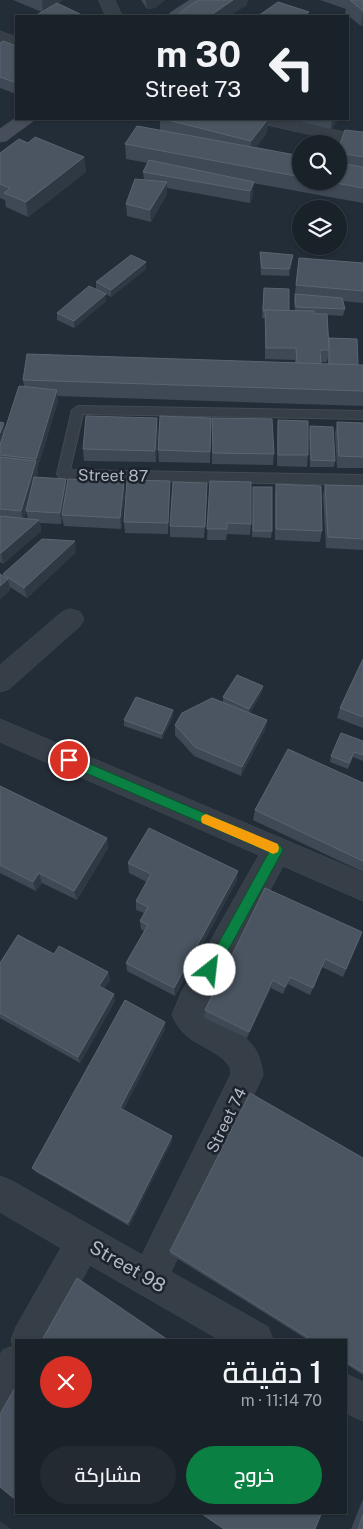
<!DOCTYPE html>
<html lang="ar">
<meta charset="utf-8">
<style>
body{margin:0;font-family:"Public Sans",Cairo,sans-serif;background:#232a31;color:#f1f3f6;direction:rtl;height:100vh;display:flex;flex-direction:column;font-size:19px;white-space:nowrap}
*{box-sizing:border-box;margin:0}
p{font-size:16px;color:#9fa4a8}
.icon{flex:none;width:28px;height:28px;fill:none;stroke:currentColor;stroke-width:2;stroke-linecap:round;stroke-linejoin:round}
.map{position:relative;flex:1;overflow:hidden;direction:ltr}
.sheet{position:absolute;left:15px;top:1339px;width:332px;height:175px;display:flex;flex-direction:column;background:#1a2229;border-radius:0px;box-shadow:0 1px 4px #0004,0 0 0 1px #383f46;direction:rtl}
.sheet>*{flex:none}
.hud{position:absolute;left:15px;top:15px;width:334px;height:105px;border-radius:0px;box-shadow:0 1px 4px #0004,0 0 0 1px #383f46;direction:rtl;background:#1a2229;color:#f1f3f6;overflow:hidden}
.controls{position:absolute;left:292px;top:135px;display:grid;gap:10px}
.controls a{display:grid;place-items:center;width:55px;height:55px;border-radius:50%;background:#1a2229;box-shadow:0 1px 4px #0004,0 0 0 1px #383f46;font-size:25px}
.pin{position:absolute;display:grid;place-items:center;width:42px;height:42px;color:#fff;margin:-21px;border:2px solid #fff;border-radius:50%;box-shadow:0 1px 5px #0007}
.me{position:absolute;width:55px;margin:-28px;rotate:29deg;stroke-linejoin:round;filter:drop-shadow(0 0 4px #0008)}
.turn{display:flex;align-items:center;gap:18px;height:105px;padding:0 25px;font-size:22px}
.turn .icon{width:65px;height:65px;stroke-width:2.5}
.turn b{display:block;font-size:35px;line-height:42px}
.round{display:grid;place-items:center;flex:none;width:52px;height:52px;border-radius:26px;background:#232a31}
.summary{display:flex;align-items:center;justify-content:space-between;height:85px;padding:0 25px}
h1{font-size:30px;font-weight:600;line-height:38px}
.primary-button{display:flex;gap:10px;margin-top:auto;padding:10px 25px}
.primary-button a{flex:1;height:58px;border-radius:30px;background:#0b8043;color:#fff;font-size:20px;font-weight:600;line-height:58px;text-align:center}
.primary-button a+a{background:#232a31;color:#f1f3f6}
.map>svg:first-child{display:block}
</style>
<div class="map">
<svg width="363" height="1529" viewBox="0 0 363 1529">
<rect width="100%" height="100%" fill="#232d37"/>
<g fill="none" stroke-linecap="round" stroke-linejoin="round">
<g stroke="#434a53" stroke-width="2">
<polygon id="lane" points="78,406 363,411 363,419 83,414 70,470 363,475 363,485 63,479 59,477 57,474 72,410"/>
</g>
<g stroke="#434a53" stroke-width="1">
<g id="street">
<polygon points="99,0 115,0 122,16 106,16"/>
<polygon points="0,31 16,37 16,47 0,42"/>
<polygon points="255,119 286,119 349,133 352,137 349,141 343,142 258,123"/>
<polygon points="71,609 80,612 84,619 80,626 9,689 0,692 0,665 62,612"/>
<path d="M0,719L363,873V901L283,866L205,1011C233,1034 258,1033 263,1075L171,1272L268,1327L273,1340H220L90,1265L49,1340H16V1400L13,1405L0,1411V1355L3,1350L13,1346L11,1340L16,1327L61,1248L0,1212V1176L12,1181L142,1255L231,1074L230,1067C213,1043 186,1048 172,1015L181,993L259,855L0,742Z"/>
<polygon points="346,1374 363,1382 363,1421 346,1413"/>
</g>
</g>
<g stroke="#434a53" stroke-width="1">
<g id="secondary">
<polygon points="190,0 209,0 186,16 168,16 170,13"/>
<polygon points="16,118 36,119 6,141 0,142 0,129"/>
</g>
</g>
<use href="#lane" fill="#363e47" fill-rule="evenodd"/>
<use href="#street" fill="#363e47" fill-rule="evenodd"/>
<use href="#secondary" fill="#454e5a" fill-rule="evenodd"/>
</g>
<g fill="#3e4955" fill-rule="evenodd">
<polygon points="13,0 63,0 42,12"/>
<polygon points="141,0 165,0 155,8 147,9"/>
<polygon points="320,0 363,0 363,26 361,26 345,13 346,9"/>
<polygon points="0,43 16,46 16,94 0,88"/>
<polygon points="160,119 268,119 267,133 256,147 301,156 301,181 339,181 339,147 363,132 363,203 253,183 253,194 250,203 167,188 167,194 151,222 127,216 126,204 144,180 143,172 148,163 126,159 125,144 160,130"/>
<polygon points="290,119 339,119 331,129"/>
<polygon points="28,143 84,157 86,172 28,217 6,207 5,200 0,198 0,153"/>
<polygon points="260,252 293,255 292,262 289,276 261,275 260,259"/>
<path d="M299,258L363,263V303L343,301L345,309L343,316L327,315L329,340L358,365H363V406L57,396L58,401L37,470L38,472L36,477L67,485L125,493L121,529L64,526L62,518L61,524L40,523L41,531L3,564L0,562V445L3,435L0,444V422L5,429L24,386L23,380L295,363V360L265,359V318H262L264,288L289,311H295L294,301ZM328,357V364H321V362H327ZM26,511L28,519L24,518Z"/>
<polygon points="146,269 111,297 96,289 96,282"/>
<polygon points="106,294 106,301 74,328 57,320 57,313"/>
<polygon points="211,418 210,463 159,462 158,450"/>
<polygon points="212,418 274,454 273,465 212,464"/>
<polygon points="278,420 308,455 307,467 277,466 277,432"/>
<polygon points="337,422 363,423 363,468 337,468 335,434"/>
<polygon points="310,426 335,461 334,467 310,467 309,433"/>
<polygon points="158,429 156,462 84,461 83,449"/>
<polygon points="170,481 168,534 125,533 124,522"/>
<polygon points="210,481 251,524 250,535 227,534 226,540 207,540"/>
<polygon points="276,484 322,531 320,542 275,540 275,495"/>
<polygon points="325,485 363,486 363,550 326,548 323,496"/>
<polygon points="253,487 272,531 271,538 252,537"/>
<polygon points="207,494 204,538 170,537 170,526"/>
<polygon points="76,552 27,598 10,587 10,590 0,599 0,574 4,577 3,574"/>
<polygon points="363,659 363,728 337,718 340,708"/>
<polygon points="263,686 262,692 250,713 267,720 265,730 241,776 194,756 175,735 175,725 223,702 223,697"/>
<polygon points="173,716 162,739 124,726 124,720"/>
<polygon points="363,741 363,761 353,757 348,769 330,762 331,756"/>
<polygon points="363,783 363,872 253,820 255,810"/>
<polygon points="0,786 107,838 108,848 77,900 42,883 36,891 0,873"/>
<polygon points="128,863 237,880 175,996 127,971 126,963 144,931 141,929 140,921 144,913 136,910 136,901 147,882 129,873"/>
<polygon points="362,932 343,977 322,967 310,995 288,984 283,994 271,988 247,1038 204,1018 205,1010"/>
<polygon points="54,954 108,972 110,980 104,989 115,1001 80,1063 0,1018 0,963"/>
<polygon points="165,1029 123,1110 172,1136 172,1141 129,1226 36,1172 32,1168"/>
<polygon points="363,1158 363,1375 346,1364 346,1340 308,1340 170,1254 170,1251"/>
<polygon points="363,1499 363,1529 351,1529"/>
</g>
<g fill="#2e3944">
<polygon points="42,0 63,0 43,12"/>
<polygon points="146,0 165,0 155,8 147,9"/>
<polygon points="233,0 248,0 247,5 230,16 211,16 211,15"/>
<polygon points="363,11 363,26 361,26"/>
<polygon points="16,81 16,94 14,82"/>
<polygon points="268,119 267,133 250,155 251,141"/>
<polygon points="332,119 339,119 331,129"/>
<polygon points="84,157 86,172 28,217 26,202"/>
<polygon points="167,182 167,194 151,222 150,210"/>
<polygon points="254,182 253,194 250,203 250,191"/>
<polygon points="293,255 292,262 289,276 289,269"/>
<polygon points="146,262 146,269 111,297 111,290"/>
<polygon points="106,294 106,301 74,328 74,321"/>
<polygon points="57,390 58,401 37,470 38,472 23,522 21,511 36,461 36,459"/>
<polygon points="157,418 158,429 156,462 155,451"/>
<polygon points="4,423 5,430 0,444 0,433"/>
<polygon points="66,479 67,490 62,515 61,524 60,513"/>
<polygon points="170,481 170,493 168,534 168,523"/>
<polygon points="124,482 125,493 121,529 120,518"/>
<polygon points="39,520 41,531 3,564 1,553"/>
<polygon points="75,541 76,552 27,598 24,588"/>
<polygon points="8,579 10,590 0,599 0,586"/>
<polygon points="263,686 262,692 249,715 249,709"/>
<polygon points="173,710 173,716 162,739 162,734"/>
<polygon points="267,720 265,730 241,776 242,767"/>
<polygon points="107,838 108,848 77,900 74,891"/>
<polygon points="238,871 237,880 175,996 174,988"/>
<polygon points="39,873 42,883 36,891 33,882"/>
<polygon points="108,972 110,980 101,994 99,986"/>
<polygon points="290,977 288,984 283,994 285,987"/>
<polygon points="273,980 271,988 247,1038 249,1032"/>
<polygon points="114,994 115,1001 80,1063 78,1057"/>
<polygon points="165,1022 165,1029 121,1113 120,1108"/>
<polygon points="172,1136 172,1141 129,1226 128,1223"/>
<polygon points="0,1521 11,1529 0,1529"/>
</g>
<g fill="#4a5561" stroke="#5a6570">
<polygon points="199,0 233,0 211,15 215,16 177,16 189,6"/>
<polygon points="350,0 363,0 363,11"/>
<polygon points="278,2 309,12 304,16 258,16"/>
<polygon points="57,3 82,15 82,16 35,16"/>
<polygon points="3,41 16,46 16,81 14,82 0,77 0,43"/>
<polygon points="164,119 268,119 251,141"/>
<polygon points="137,126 301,156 301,177 125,144"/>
<polygon points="345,130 363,132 363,157 339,153 339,147"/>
<polygon points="35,137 84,157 26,202 4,193 10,188 0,184 0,153 19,139 28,143"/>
<polygon points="149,160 254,182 250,191 143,172"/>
<polygon points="339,163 363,167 363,188 325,181 339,181"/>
<polygon points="135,179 167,182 150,210 126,204"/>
<polygon points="260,252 293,255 289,269 262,268"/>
<polygon points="131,255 146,262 111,290 96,282"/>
<polygon points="299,258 363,263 363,291 296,285"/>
<polygon points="89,286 106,294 74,321 57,313"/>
<polygon points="264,288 289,289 289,311 265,310 265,311 263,311"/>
<polygon points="295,294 342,298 345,309 296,307"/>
<polygon points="265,310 314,311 314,314 327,314 329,350 320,350 321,364 297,363 296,348 266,348"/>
<polygon points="329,338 357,339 358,365 329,364"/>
<polygon points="27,354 363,365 363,391 23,380"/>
<polygon points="19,386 57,390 36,459 0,455 0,445"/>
<polygon points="86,416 157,418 155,451 83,449"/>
<polygon points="160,416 211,418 210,452 158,450"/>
<polygon points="212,418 272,419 274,454 213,453"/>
<polygon points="278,420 308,421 308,455 278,455"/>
<polygon points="0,422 4,423 0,433"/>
<polygon points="337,422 363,423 363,457 339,456"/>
<polygon points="310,426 333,427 335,461 311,460"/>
<polygon points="0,457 36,461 21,511 0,509"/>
<polygon points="34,477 66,479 60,513 26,511"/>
<polygon points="68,479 124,482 120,518 62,515"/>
<polygon points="127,480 170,481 168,523 124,522"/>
<polygon points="210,481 251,482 251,524 227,523 227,529 207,529"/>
<polygon points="173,482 207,483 205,527 170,526"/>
<polygon points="276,484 321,486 322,531 276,529"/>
<polygon points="325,485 363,486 363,539 328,537"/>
<rect x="253" y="487" width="19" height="44"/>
<polygon points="0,516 39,520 1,553 0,553"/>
<polygon points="42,539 75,541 24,588 3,574"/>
<polygon points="0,574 8,579 0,586"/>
<polygon points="363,659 363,717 340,708"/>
<polygon points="237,675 263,686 249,709 223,697"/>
<polygon points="136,697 173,710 162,734 124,720"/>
<polygon points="212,698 267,720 242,767 195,747 175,725 182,713"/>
<polygon points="341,733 363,741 363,755 354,752 349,763 331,756"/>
<polygon points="288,749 363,783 363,861 255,810"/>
<polygon points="0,786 107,838 74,891 39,873 33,882 0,865"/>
<polygon points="149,828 238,871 174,988 126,963 148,925 140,921 148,907 136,901 151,874 128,863"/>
<polygon points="265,888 362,932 346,969 325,959 313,988 290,977 285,987 273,980 249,1032 205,1010"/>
<polygon points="18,935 54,954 59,946 108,972 99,986 114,994 78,1057 0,1013 0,963"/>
<polygon points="125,1000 165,1022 120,1108 172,1136 128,1223 32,1168"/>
<polygon points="250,1093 363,1158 363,1372 346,1362 346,1340 312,1340 170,1251"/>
<polygon points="77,1278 168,1340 42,1340"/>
<polygon points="16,1386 16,1500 0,1487 0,1414"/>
<polygon points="199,1512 322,1512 315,1529 224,1529"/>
<polygon points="363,1515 363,1529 358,1529"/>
</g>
<polygon fill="#0b8043" stroke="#07532c" points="69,755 281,846 283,850 281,854 215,974 210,976 206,974 204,970 206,966 269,852 65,764 64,760 65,757"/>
<polygon fill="#f59e0b" points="206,814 278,844 279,848 278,852 273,854 269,852 202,823 201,819 202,816"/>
<g text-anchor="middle" stroke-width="5" stroke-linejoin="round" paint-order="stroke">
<g font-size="16" fill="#b1b9c3" stroke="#1c232c">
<text transform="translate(113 475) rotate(1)" y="6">Street 87</text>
<text transform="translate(226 1120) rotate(-64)" y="6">Street 74</text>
</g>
<g font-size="19" fill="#b1b9c3" stroke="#1c232c">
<text transform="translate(128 1266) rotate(30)" y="7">Street 98</text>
</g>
</g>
</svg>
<div class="controls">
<a><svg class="icon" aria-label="search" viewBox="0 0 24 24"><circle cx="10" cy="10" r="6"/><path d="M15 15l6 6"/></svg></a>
<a><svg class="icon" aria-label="layers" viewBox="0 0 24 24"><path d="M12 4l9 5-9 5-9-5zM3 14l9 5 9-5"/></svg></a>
</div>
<div class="pin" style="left:69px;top:760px;background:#d93025"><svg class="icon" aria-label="arrive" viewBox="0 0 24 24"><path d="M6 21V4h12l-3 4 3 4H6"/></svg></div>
<svg class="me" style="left:210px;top:970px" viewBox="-20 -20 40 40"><circle r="19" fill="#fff"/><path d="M0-13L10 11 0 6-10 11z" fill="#0b8043"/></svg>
<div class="hud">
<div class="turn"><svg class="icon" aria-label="left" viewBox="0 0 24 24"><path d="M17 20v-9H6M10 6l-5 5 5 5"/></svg><div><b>30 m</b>Street 73</div></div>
</div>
<section class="sheet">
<div class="summary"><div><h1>1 دقيقة</h1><p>70 m · 11:14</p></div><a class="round" style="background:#d93025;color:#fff"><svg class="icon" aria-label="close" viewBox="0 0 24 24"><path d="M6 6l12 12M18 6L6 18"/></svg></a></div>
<div class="primary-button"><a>خروج</a><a>مشاركة</a></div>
</section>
</div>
